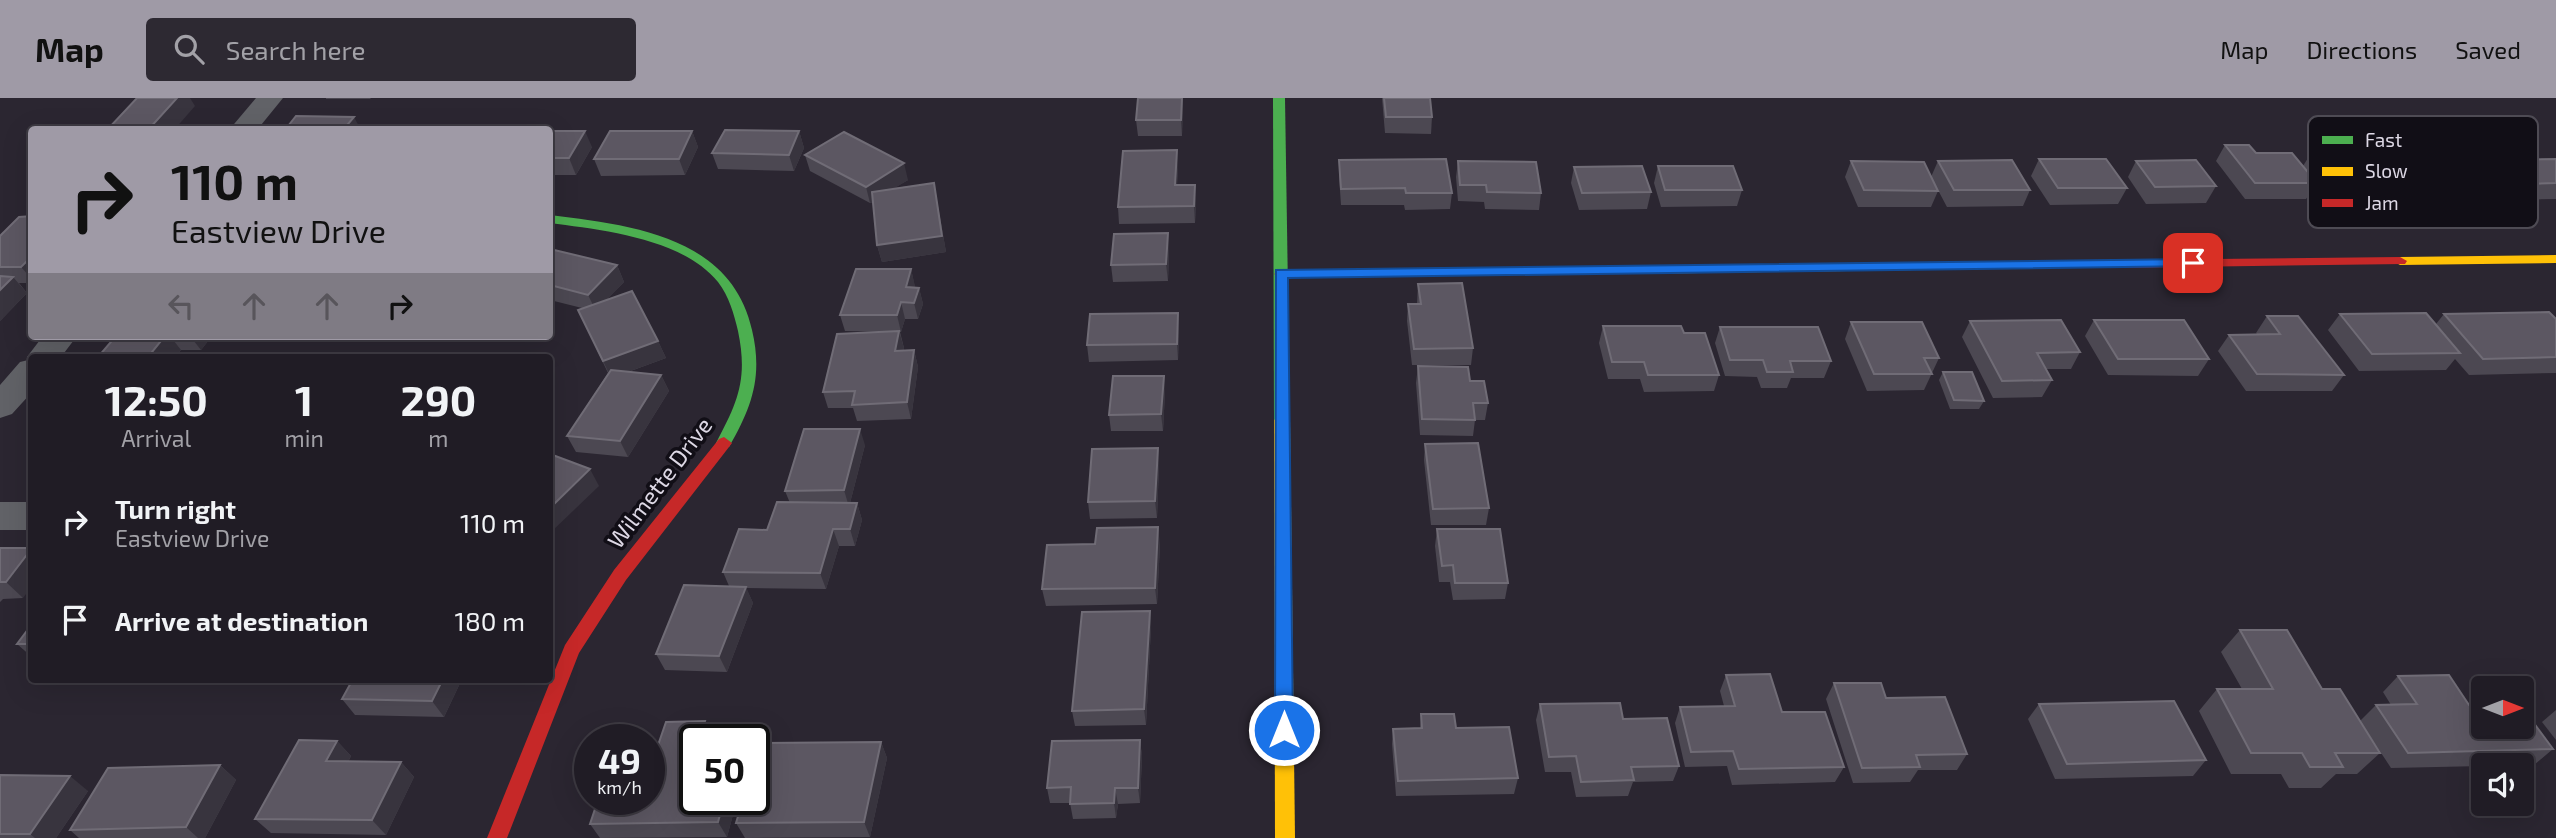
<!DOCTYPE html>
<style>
body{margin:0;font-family:"Exo 2",sans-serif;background:#2d2932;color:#f1f3f6;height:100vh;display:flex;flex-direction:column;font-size:26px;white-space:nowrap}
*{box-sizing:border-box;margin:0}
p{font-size:23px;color:#a2a1a7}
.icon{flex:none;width:38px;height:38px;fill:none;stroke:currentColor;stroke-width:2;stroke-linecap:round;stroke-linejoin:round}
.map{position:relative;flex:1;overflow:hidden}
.side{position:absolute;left:28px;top:256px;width:525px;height:329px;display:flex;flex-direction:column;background:#201c25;border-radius:7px;box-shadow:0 7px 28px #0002,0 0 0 2px #3d3a42}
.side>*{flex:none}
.hud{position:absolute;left:28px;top:28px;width:525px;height:214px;border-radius:7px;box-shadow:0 7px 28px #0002,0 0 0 2px #3d3a42;background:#9f9aa6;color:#111;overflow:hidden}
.needle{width:46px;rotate:90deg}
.controls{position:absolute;left:2471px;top:578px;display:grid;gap:14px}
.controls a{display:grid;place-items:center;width:63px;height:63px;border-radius:7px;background:#201c25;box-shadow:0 7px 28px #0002,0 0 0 2px #3d3a42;font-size:35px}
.speed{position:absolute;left:574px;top:626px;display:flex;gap:14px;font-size:35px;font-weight:700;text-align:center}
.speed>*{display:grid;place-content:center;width:91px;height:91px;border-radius:50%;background:#201c25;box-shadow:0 7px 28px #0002,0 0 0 2px #3d3a42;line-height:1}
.speed small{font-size:18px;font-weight:400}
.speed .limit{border:4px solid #111;border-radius:10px;background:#fff;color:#111}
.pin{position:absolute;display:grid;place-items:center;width:60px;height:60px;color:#fff;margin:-30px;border-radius:14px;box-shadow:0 4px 10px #0006}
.me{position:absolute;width:77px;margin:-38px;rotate:0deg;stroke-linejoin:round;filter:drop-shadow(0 0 5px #0008)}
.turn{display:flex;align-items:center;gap:24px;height:147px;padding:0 28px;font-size:32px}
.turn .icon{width:91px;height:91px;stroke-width:2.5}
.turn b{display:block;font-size:49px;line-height:60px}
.lanes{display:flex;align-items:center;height:66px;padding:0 28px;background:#0003;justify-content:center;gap:35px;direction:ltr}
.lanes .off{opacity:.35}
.eta{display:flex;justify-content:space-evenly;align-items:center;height:119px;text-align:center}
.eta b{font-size:42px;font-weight:700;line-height:49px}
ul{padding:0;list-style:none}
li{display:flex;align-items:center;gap:21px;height:98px;padding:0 28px}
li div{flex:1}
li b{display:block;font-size:26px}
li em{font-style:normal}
header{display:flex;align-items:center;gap:42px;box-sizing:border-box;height:98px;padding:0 35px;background:#9f9aa6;color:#111}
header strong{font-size:33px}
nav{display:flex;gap:38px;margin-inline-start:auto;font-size:24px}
.search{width:490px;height:63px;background:#2d2932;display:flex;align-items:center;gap:18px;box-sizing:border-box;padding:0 24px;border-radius:7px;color:#a2a1a7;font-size:26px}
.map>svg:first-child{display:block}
</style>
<header>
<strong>Map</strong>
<div class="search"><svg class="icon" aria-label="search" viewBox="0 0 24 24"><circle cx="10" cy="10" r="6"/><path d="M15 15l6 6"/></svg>Search here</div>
<nav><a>Map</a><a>Directions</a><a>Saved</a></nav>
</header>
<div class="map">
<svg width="2556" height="740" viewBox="0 0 2556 740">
<rect width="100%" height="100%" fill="#2b2631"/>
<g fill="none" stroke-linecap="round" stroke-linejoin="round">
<g fill="#616267" fill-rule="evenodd">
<polygon points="256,0 283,0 257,32 229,32"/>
<polygon points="43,238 77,238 61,259 32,259 32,294 12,316 0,320 0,287 20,264 28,262 27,259"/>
<rect x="0" y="404" width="32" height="28"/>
</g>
<g fill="#4caf50" fill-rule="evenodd">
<polygon points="1273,0 1285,0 1290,322 1282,327 1274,322"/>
<path d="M550,117C631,127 731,138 752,232C763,278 752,309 729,349H719L716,345C738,304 748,281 738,233C734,216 729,198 718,184C682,140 602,132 550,125Z"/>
</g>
<g fill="#ffc107" fill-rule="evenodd">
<polygon points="2556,157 2556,165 2400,167 2393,163 2400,159"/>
<polygon points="2112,162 2117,163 2119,166 2117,169 1633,176 1626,172 1633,168"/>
<polygon points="1282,317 1290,322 1295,740 1275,740 1274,322"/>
</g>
<g fill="#c62828" fill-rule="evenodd">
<polygon points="2400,159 2407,163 2405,166 2112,170 2105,166 2112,162"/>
<polygon points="1633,168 1638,169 1640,172 1638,175 1281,180 1274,176 1281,172"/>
<polygon points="724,339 732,345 729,349 626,482 579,555 507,740 487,740 565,547 614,472 719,341"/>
</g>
</g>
<g fill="#4c4852">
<polygon points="326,0 371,0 370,1 326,1"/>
<polygon points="1183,0 1182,38 1138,38 1136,22"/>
<polygon points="1382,0 1430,0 1432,19 1431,36 1385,35"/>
<polygon points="550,33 592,49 576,77 550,77"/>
<polygon points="692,33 698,49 685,77 601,78 594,61"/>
<polygon points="799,33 804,50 794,73 718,71 712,55"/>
<polygon points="2225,47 2303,68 2308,60 2396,70 2401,62 2492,71 2498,62 2556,61 2556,101 2510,102 2502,94 2495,103 2415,104 2407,96 2402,104 2322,105 2312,93 2306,101 2245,101 2216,63"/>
<polygon points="805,57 908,82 894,90 934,85 946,154 882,164 877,147 873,104 870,105 810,73"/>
<polygon points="2039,61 2127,90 2118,106 2050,107 2031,78"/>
<polygon points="1339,62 1452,95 1450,111 1405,112 1404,107 1341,107 1339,78"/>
<polygon points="1458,63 1541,95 1539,112 1485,111 1484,104 1458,103 1456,79"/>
<polygon points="1851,63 1938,93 1931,109 1858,109 1845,79"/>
<polygon points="1938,63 2030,92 2023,108 1947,109 1931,79"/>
<polygon points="2136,63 2216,88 2206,105 2146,106 2128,79"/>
<polygon points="1658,68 1742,92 1737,108 1661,109 1654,85"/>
<polygon points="1178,69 1177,87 1196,103 1195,125 1119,126 1118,109"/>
<polygon points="1574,69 1651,94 1647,111 1579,112 1571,85"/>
<polygon points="32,118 32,185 19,185 27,195 0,223 0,138"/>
<polygon points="550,151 617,167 624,184 607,201 658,243 666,260 628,274 661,277 669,293 628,359 576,354 567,338 608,275 578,212 582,210 550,202"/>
<polygon points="1169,152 1168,183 1113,184 1111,167"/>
<polygon points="911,171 915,190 919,190 923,206 918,221 905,221 901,234 900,234 904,250 903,253 914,252 918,269 911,321 857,323 853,310 828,310 823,294 892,234 845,233 840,217"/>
<polygon points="1418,186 1473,250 1471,267 1412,267 1407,223 1408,206 1417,206"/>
<polygon points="2340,216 2436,226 2444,216 2556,221 2556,275 2469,277 2455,261 2446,272 2359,273 2328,232"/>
<polygon points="2267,218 2344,277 2332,293 2246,293 2218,253 2229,237 2257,236 2256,235"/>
<polygon points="2094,222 2209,261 2198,278 2108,277 2085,238"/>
<polygon points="1970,223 2080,254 2071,271 2046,271 2052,282 2042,299 1993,300 1962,239"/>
<polygon points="1851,224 1939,260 1924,292 1867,293 1845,241"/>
<polygon points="1603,228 1684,235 1719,277 1714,293 1644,294 1640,281 1608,281 1599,245"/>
<polygon points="1720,229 1831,263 1824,280 1791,280 1787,290 1761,290 1757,279 1725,278 1715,245"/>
<polygon points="1179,231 1178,262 1089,264 1087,247"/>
<polygon points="116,238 212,238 201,252 181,252 175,259 98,259"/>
<polygon points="1418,268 1470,283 1488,305 1485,322 1475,322 1473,338 1420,337 1416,285"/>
<polygon points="1943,274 1984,303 1979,311 1950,311 1939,282"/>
<polygon points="1165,294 1163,333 1111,333 1109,317"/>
<polygon points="1425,346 1489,410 1486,427 1431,427 1424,362"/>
<polygon points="865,347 850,405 857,405 862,422 855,448 839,448 826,491 746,490 753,505 727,574 665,572 656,556 729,488 723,474 767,432 790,405 785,393"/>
<polygon points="1159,367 1157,420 1090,421 1088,404"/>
<polygon points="1437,431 1508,485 1505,501 1453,502 1450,484 1439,484 1435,448"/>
<polygon points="1160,446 1157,506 1046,508 1042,491"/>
<polygon points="0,450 23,500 3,501 0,504"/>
<polygon points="1150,513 1151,529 1146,627 1075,628 1072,613"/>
<polygon points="32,526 32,559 17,546"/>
<polygon points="2240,532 2322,591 2380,655 2357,676 2336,676 2321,690 2289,690 2281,676 2231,676 2199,613 2217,591 2242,591 2221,554"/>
<polygon points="1726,577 1782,614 1844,669 1835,684 1732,687 1727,668 1685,669 1675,625 1680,609 1724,608 1720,593"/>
<polygon points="2398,578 2469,607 2553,651 2534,667 2483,667 2483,668 2391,670 2360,623 2376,607 2391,607 2383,594"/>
<polygon points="353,581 462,581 444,619 355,617 342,601"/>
<polygon points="1834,585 1886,600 1967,656 1957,672 1918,672 1910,684 1853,685 1826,601"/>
<polygon points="1540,606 1623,621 1679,668 1673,683 1633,684 1628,698 1576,699 1571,674 1545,674 1536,622"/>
<polygon points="2039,606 2206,662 2193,678 2055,681 2028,621"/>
<polygon points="2556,612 2556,642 2542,624"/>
<polygon points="1421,616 1456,630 1518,680 1514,696 1396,698 1392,646 1393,631 1420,630"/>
<polygon points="705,623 714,638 712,642 695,642 695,702 737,702 727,739 600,740 590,726 598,702 649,702 649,656 655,656 666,624"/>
<polygon points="1140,642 1142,658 1140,705 1118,706 1116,720 1073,721 1070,705 1050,705 1047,690"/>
<polygon points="337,643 351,658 348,664 401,664 414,679 386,737 271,735 255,721"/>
<polygon points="881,644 887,660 870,739 745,740 736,725"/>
<polygon points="220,667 236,682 205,740 79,740 70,732"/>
<polygon points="0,677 88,693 56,740 0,740"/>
</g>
<g fill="#38343e">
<polygon points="177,0 190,0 195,8 174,32 148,32"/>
<polygon points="1182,0 1183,0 1182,38 1181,22"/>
<polygon points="354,19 361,32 343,32"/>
<polygon points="585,33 592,49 576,77 569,60"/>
<polygon points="692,33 698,49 685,77 679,61"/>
<polygon points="799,33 804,50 794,73 789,57"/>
<polygon points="1177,52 1178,69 1176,103 1175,87"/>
<polygon points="904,65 908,82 870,105 866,89"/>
<polygon points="934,85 946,154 882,164 877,147"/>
<polygon points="1195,87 1196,103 1195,125 1194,108"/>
<polygon points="1168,135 1169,152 1168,183 1166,166"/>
<polygon points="32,158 32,181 21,169"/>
<polygon points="617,167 624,184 596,213 588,197"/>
<polygon points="911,171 915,188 910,206 906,189"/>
<polygon points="13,179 27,195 0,223 0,192"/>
<polygon points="919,190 923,206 918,221 914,205"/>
<polygon points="901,204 905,221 901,234 897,217"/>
<polygon points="1178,215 1179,231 1178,262 1177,246"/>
<polygon points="899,233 904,250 900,270 895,253"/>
<polygon points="165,238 170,238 181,252 175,259 148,259"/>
<polygon points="190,238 212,238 201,252"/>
<polygon points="658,243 666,260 611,280 603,263"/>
<polygon points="914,252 918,269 911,321 907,304"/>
<polygon points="661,277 669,293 628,359 620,343"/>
<polygon points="1164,278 1165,294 1163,333 1161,316"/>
<polygon points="860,331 865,347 849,409 844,392"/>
<polygon points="1158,350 1159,367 1157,420 1155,403"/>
<polygon points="590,371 599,388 550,435 550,410"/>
<polygon points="857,405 862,422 855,448 850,431"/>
<polygon points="1158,429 1160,446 1157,506 1155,490"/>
<polygon points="833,431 839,448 826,491 820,475"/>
<polygon points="32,450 32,488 23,500 6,484"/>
<polygon points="746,489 753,505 727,574 719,558"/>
<polygon points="1150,513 1151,529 1146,627 1144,611"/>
<polygon points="443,581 462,581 444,619 432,603"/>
<polygon points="705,623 714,638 712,642 699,642"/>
<polygon points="1140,642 1142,658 1140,705 1138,690"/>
<polygon points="337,643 351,658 340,679 326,663"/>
<polygon points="881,644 887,660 870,739 864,724"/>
<polygon points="401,664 414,679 386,737 372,722"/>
<polygon points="220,667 236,682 205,740 198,740 186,729"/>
<polygon points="70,678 88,693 56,740 35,740 30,736"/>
<polygon points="1115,690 1118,706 1116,720 1114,705"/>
<polygon points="724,702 737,702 727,739 718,724"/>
</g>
<g fill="#5c5762" stroke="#706c76" stroke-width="2">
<polygon points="137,0 177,0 148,32 107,32"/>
<polygon points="1138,0 1182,0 1181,22 1136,22"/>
<polygon points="1384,0 1430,0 1432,19 1386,19"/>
<polygon points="296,18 354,19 343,32 285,32"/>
<polygon points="725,32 799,33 789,57 712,55"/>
<polygon points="550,33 585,33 569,60 550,60"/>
<polygon points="610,33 692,33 679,61 594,61"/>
<polygon points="844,34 904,65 866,89 805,57"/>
<polygon points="2225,47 2249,47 2256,55 2292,55 2317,85 2255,85"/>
<polygon points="1177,52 1175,87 1195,87 1194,108 1118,109 1123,53"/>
<polygon points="1446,61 1452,95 1406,95 1405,90 1341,91 1339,62"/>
<polygon points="2039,61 2106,61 2127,90 2058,90"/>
<polygon points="2556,61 2556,85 2523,86 2498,62"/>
<polygon points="2012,62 2030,92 1954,92 1938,63"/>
<polygon points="2196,62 2216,88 2155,89 2136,63"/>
<polygon points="1458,63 1536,64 1541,95 1487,94 1486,87 1460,87"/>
<polygon points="1851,63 1924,64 1938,93 1864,92"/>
<polygon points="1642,68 1651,94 1582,95 1574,69"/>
<polygon points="1658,68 1733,68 1742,92 1665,92"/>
<polygon points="934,85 942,138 877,147 872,94"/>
<polygon points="32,118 32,158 21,169 0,169 0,138 19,119"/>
<polygon points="1168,135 1166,166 1111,167 1114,136"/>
<polygon points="550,151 617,167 588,197 550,187"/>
<polygon points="856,171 911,171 906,189 919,190 914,205 901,204 897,217 840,217"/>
<polygon points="0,178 13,179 0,192"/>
<polygon points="1462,185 1473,250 1414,251 1408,206 1421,206 1418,186"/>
<polygon points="632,193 658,243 603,263 578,212"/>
<polygon points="2549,214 2556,221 2556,259 2483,261 2444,216"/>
<polygon points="1178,215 1177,246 1087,247 1090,216"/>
<polygon points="2426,215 2460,255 2372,256 2340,216"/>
<polygon points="2267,218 2298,218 2344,277 2257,276 2229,237 2280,236"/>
<polygon points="2061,222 2080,254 2037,255 2052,282 2002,283 1970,223"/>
<polygon points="2094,222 2184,222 2209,261 2118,261"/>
<polygon points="1851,224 1922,224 1939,260 1924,260 1932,276 1874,276"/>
<polygon points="1603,228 1681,228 1684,235 1705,235 1719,277 1648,277 1644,264 1612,264"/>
<polygon points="1720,229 1818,229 1831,263 1790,263 1793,274 1767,274 1763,262 1730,262"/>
<polygon points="899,233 895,253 914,252 907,304 852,307 855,293 823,294 837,236"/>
<polygon points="116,238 165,238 148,259 98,259"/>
<polygon points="1418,268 1468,269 1470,283 1484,283 1488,305 1473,305 1475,322 1422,321"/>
<polygon points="611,272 661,277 620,343 567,338"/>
<polygon points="1943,274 1972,274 1984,303 1954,302"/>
<polygon points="1113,278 1164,278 1161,316 1109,317"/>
<polygon points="804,331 860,331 844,392 785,393"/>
<polygon points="1478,345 1489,410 1433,411 1425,346"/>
<polygon points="1158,350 1155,403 1088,404 1092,351"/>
<polygon points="550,356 590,371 550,410"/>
<polygon points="777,404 857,405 850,431 833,431 820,475 723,474 739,431 767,432"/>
<polygon points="1158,429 1155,490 1042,491 1047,447 1095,446 1097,430"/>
<polygon points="1437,431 1500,431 1508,485 1455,485 1453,467 1442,468"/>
<polygon points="0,450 32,450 6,484 0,484"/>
<polygon points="684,487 746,489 719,558 656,556"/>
<polygon points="1150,513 1144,611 1072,613 1082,514"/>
<polygon points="32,526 32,546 17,546"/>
<polygon points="2240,532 2287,532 2322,591 2340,591 2380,655 2335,655 2343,669 2310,669 2302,655 2251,655 2217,591 2273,591"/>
<polygon points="1770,576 1782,614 1825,614 1844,669 1739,671 1733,653 1691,654 1680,609 1735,608 1726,577"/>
<polygon points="2449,577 2469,607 2483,606 2483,628 2522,628 2522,609 2553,651 2408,655 2376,607 2417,606 2398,578"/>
<polygon points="353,581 443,581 432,603 342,601"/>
<polygon points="1834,585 1881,585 1886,600 1945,599 1967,656 1916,657 1920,669 1862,670"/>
<polygon points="2174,603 2206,662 2067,666 2039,606"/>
<polygon points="1620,605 1623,621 1667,620 1679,668 1631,669 1634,682 1581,684 1576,658 1549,659 1540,606"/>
<polygon points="1421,616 1454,616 1456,630 1509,629 1518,680 1398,683 1393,631 1422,630"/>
<polygon points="705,623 699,642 695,642 695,702 724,702 718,724 590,726 598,702 649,702 649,656 655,656 666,624"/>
<polygon points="299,642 337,643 326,663 401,664 372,722 255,721"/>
<polygon points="1140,642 1138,690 1115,690 1114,705 1070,706 1071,689 1047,690 1052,643"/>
<polygon points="881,644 864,724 736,725 743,702 754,702 754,661 759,645"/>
<polygon points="220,667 186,729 70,732 108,670"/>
<polygon points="0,677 70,678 30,736 0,736"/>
</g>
<polygon fill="#1a73e8" stroke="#114b97" stroke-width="2" points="2193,161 2197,162 2197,168 1288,180 1293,632 1291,638 1284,640 1277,638 1275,632 1276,172"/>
<g text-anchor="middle" stroke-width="7" stroke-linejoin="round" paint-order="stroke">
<g font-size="23" fill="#ddd8e5" stroke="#110e16">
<text transform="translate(660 385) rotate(-53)" y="8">Wilmette Drive</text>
</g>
</g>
<rect x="2308" y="18" width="230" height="112" rx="10" fill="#110e16" stroke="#4e4b54" stroke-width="2"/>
<rect x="2322" y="38" width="31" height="8" fill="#4caf50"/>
<rect x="2322" y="69" width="31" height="9" fill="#ffc107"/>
<rect x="2322" y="101" width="31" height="8" fill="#c62828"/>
<g font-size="19" fill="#ddd8e5">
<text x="2365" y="49">Fast</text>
<text x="2365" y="80">Slow</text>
<text x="2365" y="112">Jam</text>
</g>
</svg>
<div class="controls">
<a><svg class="needle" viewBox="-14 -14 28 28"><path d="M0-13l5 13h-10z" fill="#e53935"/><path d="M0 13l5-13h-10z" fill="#a2a1a7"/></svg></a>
<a><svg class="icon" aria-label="sound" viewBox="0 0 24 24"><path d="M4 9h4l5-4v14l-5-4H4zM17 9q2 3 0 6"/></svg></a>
</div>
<div class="speed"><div>49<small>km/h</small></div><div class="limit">50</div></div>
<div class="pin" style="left:2193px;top:165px;background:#d93025"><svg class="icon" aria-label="arrive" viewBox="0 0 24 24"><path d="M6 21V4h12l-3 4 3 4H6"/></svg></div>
<svg class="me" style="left:1284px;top:632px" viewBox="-20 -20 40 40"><circle r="17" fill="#1a73e8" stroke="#fff" stroke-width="3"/><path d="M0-11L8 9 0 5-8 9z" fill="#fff"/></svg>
<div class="hud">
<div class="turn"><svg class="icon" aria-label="right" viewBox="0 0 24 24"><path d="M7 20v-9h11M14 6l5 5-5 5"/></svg><div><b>110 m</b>Eastview Drive</div></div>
<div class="lanes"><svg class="icon off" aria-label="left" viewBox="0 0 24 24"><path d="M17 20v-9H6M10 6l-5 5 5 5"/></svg><svg class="icon off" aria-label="ahead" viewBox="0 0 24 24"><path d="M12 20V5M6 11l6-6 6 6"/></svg><svg class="icon off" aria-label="ahead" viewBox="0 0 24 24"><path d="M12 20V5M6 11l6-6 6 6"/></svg><svg class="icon" aria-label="right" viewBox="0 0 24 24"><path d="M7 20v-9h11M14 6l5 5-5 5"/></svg></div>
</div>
<section class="side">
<div class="eta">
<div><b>12:50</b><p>Arrival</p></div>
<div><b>1</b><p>min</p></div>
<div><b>290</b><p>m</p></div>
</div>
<ul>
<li><svg class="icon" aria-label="right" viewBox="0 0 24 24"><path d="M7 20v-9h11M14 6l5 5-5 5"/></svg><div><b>Turn right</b><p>Eastview Drive</p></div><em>110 m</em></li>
<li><svg class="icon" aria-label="arrive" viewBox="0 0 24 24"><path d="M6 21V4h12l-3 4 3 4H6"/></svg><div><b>Arrive at destination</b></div><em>180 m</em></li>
</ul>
</section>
</div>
